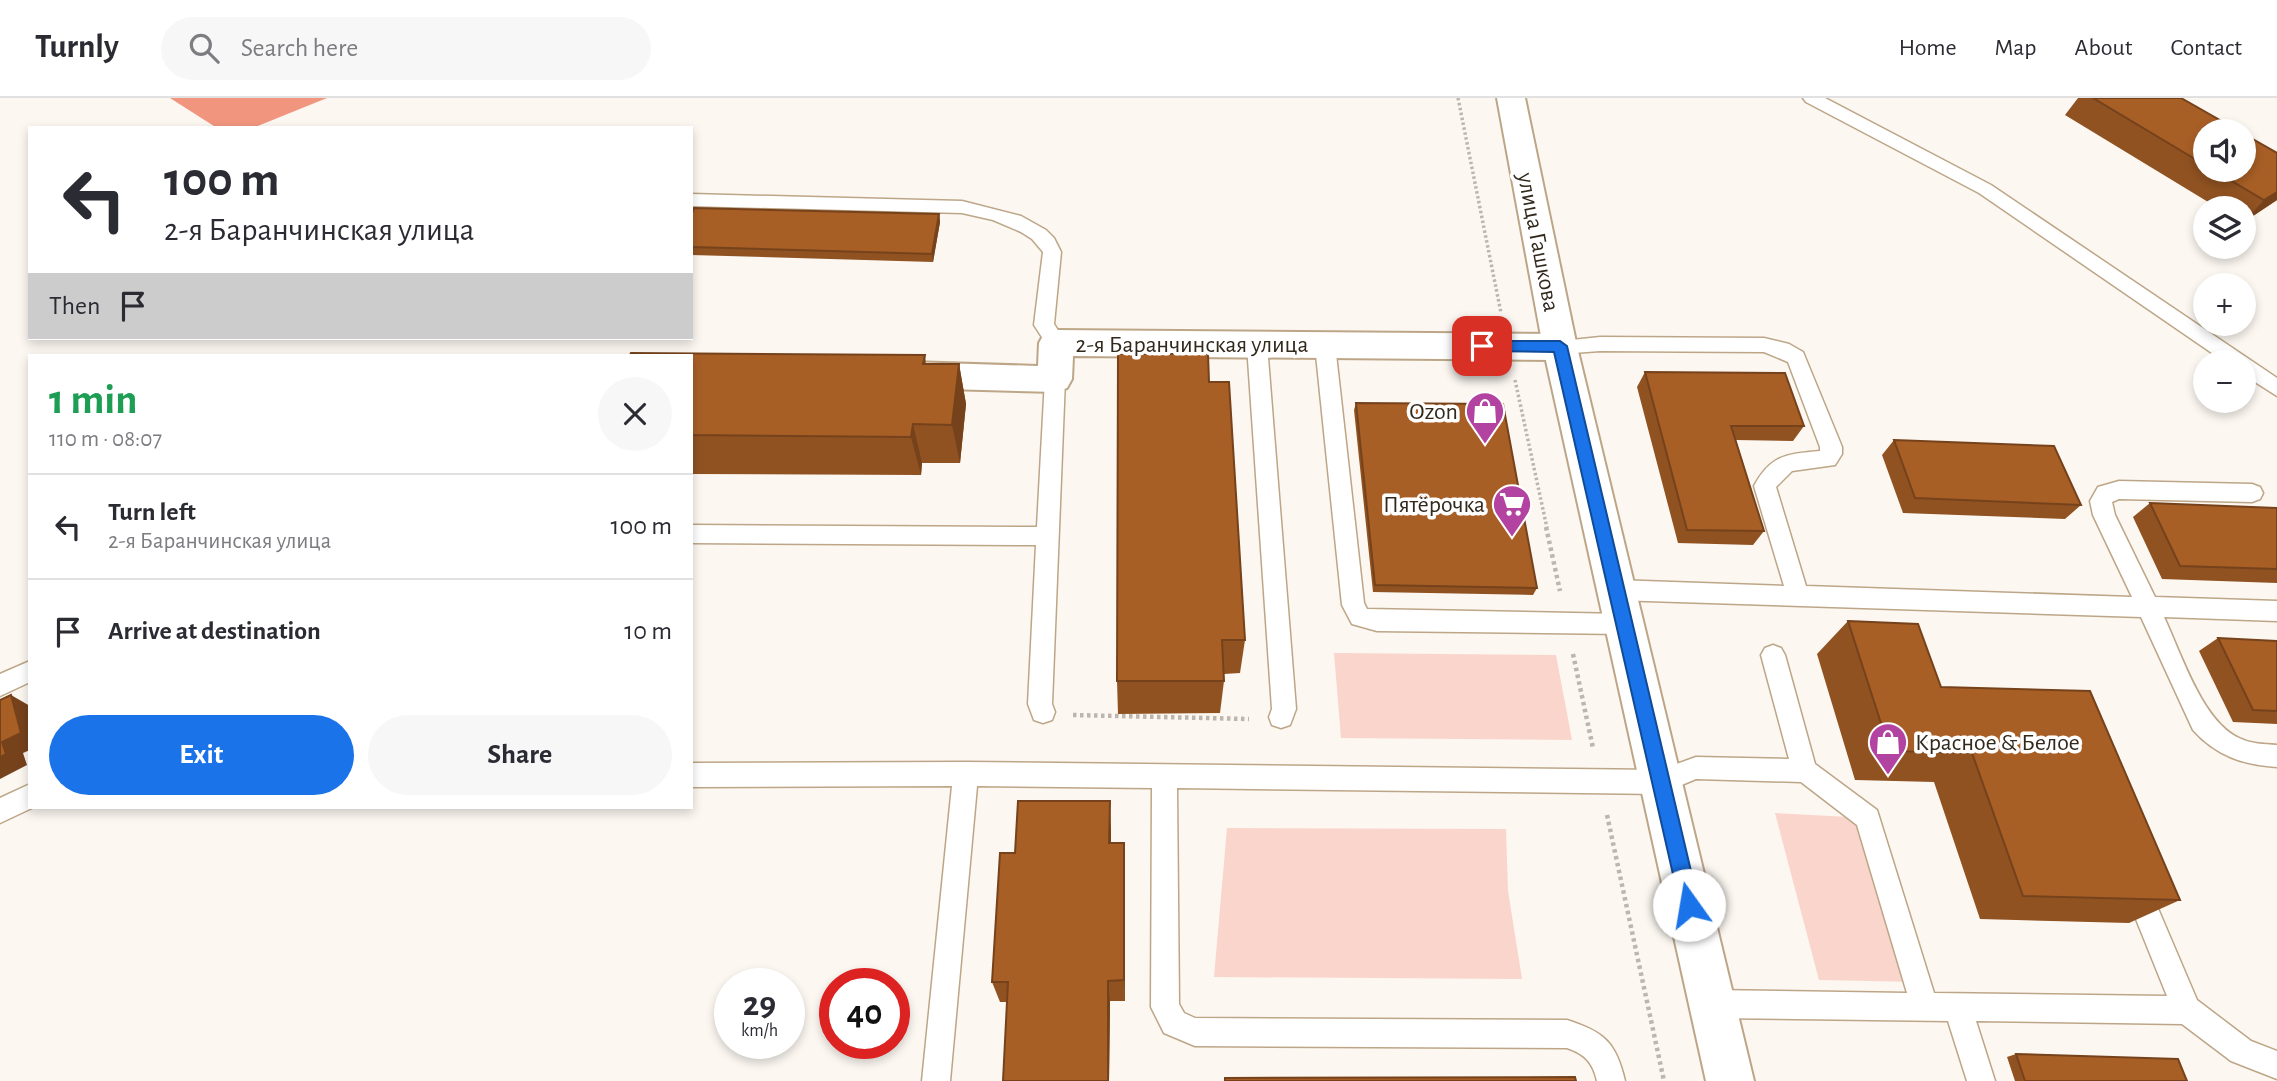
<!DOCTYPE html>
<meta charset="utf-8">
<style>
body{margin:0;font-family:"Alegreya Sans",sans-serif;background:#f7f7f7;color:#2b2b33;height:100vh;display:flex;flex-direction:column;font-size:26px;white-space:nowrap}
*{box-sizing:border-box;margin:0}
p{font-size:23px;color:#7c7c81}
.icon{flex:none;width:38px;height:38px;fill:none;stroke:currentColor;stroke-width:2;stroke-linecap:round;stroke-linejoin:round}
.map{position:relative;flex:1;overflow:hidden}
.sheet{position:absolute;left:28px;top:256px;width:665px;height:455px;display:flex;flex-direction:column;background:#fff;border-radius:0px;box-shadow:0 4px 10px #0003}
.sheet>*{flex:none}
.hud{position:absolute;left:28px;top:28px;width:665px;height:214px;border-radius:0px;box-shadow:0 4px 10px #0003;background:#fff;color:#2b2b33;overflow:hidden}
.controls{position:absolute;left:2193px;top:21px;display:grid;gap:14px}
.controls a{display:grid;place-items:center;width:63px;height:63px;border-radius:50%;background:#fff;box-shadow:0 4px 10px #0003;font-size:35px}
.speed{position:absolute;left:714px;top:870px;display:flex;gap:14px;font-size:35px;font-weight:700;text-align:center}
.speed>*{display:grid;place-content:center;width:91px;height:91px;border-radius:50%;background:#fff;box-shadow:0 4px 10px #0003;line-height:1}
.speed small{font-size:18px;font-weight:400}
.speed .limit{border:10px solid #d22;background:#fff;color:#111}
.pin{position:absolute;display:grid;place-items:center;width:60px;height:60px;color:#fff;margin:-30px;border-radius:14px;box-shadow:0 4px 10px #0006}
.me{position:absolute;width:77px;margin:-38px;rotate:347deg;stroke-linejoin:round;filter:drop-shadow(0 0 5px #0008)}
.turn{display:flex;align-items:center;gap:24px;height:147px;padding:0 21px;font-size:32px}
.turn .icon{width:91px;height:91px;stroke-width:2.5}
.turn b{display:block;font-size:49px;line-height:60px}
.then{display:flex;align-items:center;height:66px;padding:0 21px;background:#0003;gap:14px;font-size:26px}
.round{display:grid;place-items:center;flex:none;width:74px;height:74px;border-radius:37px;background:#f7f7f7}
.overview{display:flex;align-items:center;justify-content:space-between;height:119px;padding:0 21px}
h1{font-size:42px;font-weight:700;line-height:52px;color:#1e9e55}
.action{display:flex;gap:14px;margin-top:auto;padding:14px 21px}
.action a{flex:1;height:80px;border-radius:42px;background:#1a73e8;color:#fff;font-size:28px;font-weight:700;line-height:80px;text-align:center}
.action a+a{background:#f7f7f7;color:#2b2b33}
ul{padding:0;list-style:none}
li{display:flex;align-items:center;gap:21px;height:105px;padding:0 21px;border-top:2px solid #e1e1e2}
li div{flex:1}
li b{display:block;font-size:26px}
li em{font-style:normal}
header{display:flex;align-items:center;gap:42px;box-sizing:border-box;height:98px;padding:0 35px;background:#fff;border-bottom:2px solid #e1e1e2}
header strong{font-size:33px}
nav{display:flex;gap:38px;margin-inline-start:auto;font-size:24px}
.search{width:490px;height:63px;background:#f7f7f7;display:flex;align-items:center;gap:18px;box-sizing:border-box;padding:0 24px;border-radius:38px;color:#7c7c81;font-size:26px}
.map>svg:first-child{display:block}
</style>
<header>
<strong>Turnly</strong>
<div class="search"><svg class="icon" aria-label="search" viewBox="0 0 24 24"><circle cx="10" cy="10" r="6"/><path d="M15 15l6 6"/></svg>Search here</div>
<nav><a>Home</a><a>Map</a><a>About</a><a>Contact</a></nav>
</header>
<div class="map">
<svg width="2277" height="983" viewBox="0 0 2277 983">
<rect width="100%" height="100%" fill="#fcf7f1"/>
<g fill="#fad5cb">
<polygon points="1334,555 1556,557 1572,642 1341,640"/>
<polygon points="1775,715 1868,720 1917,884 1819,882"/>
<polygon points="1227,730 1506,731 1508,793 1522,881 1214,879"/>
</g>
<polygon fill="#f2957e" points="170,0 327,0 253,30 217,30"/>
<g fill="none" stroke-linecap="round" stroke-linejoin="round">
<g stroke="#bda687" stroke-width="3">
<g id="service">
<polygon points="1803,0 1825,0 1991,87 2277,280 2277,298 2244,277 2244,264 2225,264 1979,95 1806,4"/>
<polygon points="691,96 962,103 1021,118 1046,132 1054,140 1061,154 1054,226 1066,245 1063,250 1056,252 1049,250 1034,227 1043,154 1032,141 1021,134 993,122 962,115 691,108"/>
<path d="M1600,239L1764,240L1789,246L1803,254L1842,349V356L1835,367L1792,373L1776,389L1806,488L2132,499L2093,417L2090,403L2098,389L2119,383L2252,386L2260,389L2263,395L2260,401L2252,404L2119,401L2112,404L2115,417L2155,499L2277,503V523L2164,519C2181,555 2202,623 2239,640C2251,646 2264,646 2277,647V669C2244,667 2216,658 2193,632L2141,519L1615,502L1607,499L1604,492L1607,485L1615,482L1784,488L1754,388C1771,356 1788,356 1820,353V349L1788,264L1764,254L1600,253L1560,256L1553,254L1550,249L1553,244Z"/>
<polygon points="1257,240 1264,242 1267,247 1296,611 1290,627 1281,630 1272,627 1269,619 1272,611 1247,247 1250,242"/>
<polygon points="1325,240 1332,242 1335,247 1364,505 1367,511 1623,516 1631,519 1635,526 1631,533 1623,536 1377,533 1352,526 1342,507 1315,247 1318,242"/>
<polygon points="1055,273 1062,276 1065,281 1052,606 1055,614 1052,622 1043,625 1034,622 1028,606 1036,447 691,445 691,427 1037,429 1045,281 1048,276"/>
<path d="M1773,547L1781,550L1785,557L1815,666L1877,712L1934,895L2167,898L2123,789L2127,780L2136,776L2145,780L2197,902L2251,943L2277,953V981L2231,963L2182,926L1976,923L1995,983H1967L1948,923L1712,920L1702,916L1698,906L1702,896L1712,892L1907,895L1857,727L1801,684L1696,681L1660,696L1177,690L1179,906L1184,915L1195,920L1567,922C1604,934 1616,944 1625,983H1597C1593,965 1585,956 1567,950L1195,948L1164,935L1151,909L1152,690L977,688L950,983H922L952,688L691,689V665L966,664L1660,672L1696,659L1789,661L1761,557L1765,550Z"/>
<polygon points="30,563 30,584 0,598 0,576"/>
<polygon points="30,686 30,709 34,709 0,725 0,700"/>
</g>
</g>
<g stroke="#bda687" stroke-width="4">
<polygon id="minor" points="1056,232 1560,236 1572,240 1577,249 1572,258 1560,262 1073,258 1072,281 1067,290 1055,294 910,290 898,286 893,277 898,268 910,264 1038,268 1039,245 1044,236"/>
</g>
<g stroke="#bda687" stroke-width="4">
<polygon id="tertiary" points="1497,0 1525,0 1577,249 1754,983 1706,983 1543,249"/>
</g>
<g stroke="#bcb6ae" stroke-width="3.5" stroke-dasharray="2.5 2.5" stroke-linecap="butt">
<polyline points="1458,0 1501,215"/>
<polyline points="1515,282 1547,430"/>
</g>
<g stroke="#bcb6ae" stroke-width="4.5" stroke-dasharray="3.5 3.5" stroke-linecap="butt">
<polyline points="1546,429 1560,493"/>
<polyline points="1573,556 1593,650"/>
<polyline points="1073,617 1249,621"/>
<polyline points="1607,717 1664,983"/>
</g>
<use href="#service" fill="#fff" fill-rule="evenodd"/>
<use href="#minor" fill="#fff" fill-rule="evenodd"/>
<use href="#tertiary" fill="#fff" fill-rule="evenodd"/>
</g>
<g fill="#905221">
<polygon points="2078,0 2181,0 2205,33 2205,72 2244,72 2277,55 2277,102 2244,124 2244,110 2218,110 2065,17"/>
<polygon points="939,116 940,124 933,164 691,157 691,117"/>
<polygon points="691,257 925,257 926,266 959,266 966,306 960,365 922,365 921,377 691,376"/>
<polygon points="1645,274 1804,328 1793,343 1736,342 1764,433 1753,447 1678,445 1637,289"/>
<polygon points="1209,284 1245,542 1240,575 1224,576 1224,583 1220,615 1118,616 1117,583"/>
<polygon points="1356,305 1537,490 1533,497 1373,494 1354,312"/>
<polygon points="1894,342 2081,407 2065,421 1903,415 1882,357"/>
<polygon points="2150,405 2277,410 2277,485 2162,481 2133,419"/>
<polygon points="1848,523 1941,589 2180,802 2129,825 1980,821 1934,684 1855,682 1817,556"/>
<polygon points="2218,540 2277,543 2277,626 2233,624 2199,553"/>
<polygon points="1111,731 1111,745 1124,745 1125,903 1110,903 1109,983 1003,983 1007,904 1000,904 992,884 1015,755"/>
<polygon points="2016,956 2187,983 2015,983 2007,959"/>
</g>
<g fill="#76421b">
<polygon points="2277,94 2277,102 2244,124 2264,102"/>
<polygon points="939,116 940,124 933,164 932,156"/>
<polygon points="959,266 966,306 960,365 952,327"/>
<polygon points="913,326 922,365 921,377 911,339"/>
<polygon points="11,597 30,608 30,652 23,655 27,667 0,681 0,659"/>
<polygon points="1110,703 1111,731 1111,771 1109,745"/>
<polygon points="1124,745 1124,772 1125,903 1124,882"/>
<polygon points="1108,883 1110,903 1109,983 1108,983"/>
</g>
<g fill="#a85f26" stroke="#76421b" stroke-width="2">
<polygon points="2093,0 2181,0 2239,33 2205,33 2205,67"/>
<polygon points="2244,36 2277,55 2277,94 2264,102 2213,72 2244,72"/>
<polygon points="694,110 939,116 932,156 691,149 691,117"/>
<polygon points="631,255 925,257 923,266 959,266 952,327 913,326 911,339 691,337 691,257 630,257"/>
<polygon points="1118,256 1208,256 1209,284 1229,284 1245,542 1222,542 1224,583 1117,583"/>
<polygon points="1645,274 1785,275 1804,328 1731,328 1764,433 1687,432"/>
<polygon points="1356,305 1503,306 1537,490 1375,487"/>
<polygon points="1894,342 2054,348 2081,407 1915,400"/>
<polygon points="2150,405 2277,410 2277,471 2180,468"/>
<polygon points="1848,523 1918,526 1941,589 2090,593 2180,802 2023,798 1972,655 1890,653"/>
<polygon points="2218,540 2277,543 2277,613 2253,612"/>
<polygon points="11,597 21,635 2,644 6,656 0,659 0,602"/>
<polygon points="1018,703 1110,703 1109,745 1124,745 1124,882 1108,883 1108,983 1003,983 1008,884 992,884 1000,755 1015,755"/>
<polygon points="2016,956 2178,961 2187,983 2025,983"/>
<polygon points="1575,979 1576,983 1225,983 1225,980"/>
</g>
<polygon fill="#1a73e8" stroke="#114b97" stroke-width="2" points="1482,243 1560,243 1567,248 1699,807 1696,814 1689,816 1683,814 1680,807 1554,254 1482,253 1475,248"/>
<defs>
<g id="shop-pin" transform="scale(2.0125)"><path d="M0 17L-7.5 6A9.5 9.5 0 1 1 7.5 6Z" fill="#b243a0" stroke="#fff"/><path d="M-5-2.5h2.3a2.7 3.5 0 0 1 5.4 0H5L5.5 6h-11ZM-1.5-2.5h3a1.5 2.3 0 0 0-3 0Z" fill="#fff"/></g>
<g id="supermarket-pin" transform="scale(2.0125)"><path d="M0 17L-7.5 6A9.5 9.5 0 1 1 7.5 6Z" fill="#b243a0" stroke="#fff"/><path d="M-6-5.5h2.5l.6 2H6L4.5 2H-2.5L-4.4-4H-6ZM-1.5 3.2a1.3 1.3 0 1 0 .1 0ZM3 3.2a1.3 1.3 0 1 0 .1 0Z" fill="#fff"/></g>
</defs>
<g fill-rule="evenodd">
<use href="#shop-pin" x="1485" y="313"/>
<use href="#supermarket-pin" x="1512" y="406"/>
<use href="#shop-pin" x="1888" y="644"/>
</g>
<g text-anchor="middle" stroke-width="7" stroke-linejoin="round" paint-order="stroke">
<g font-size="24" fill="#32291d" stroke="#fff">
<text transform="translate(1539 144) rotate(79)" y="8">улица Гашкова</text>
<text x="1192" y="254">2-я Баранчинская улица</text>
</g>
<g font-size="24" fill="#32291d" stroke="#fff" text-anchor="end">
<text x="1458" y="321">Ozon</text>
<text x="1485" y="414">Пятёрочка</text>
<text x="1915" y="652" text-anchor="start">Красное &amp; Белое</text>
</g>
</g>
</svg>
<div class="controls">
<a><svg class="icon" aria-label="sound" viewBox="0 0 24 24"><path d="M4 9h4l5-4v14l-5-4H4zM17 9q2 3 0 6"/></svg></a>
<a><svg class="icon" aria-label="layers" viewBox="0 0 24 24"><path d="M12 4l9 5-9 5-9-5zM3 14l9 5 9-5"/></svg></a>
<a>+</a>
<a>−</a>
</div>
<div class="speed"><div>29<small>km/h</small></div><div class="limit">40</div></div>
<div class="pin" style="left:1482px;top:248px;background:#d93025"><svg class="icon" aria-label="arrive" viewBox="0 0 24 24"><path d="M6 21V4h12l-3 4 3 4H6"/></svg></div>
<svg class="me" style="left:1689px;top:807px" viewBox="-20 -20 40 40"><circle r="19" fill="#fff"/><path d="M0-13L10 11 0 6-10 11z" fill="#1a73e8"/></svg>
<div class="hud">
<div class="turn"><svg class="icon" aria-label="left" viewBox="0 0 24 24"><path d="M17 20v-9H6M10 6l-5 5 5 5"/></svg><div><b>100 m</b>2-я Баранчинская улица</div></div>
<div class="then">Then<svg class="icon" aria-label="arrive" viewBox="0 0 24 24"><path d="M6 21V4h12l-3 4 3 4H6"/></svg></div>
</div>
<section class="sheet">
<div class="overview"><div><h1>1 min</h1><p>110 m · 08:07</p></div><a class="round"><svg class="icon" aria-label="close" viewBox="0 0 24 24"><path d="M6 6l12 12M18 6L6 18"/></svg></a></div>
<ul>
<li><svg class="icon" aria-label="left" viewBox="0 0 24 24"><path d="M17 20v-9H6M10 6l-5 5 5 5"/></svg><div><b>Turn left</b><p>2-я Баранчинская улица</p></div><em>100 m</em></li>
<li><svg class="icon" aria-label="arrive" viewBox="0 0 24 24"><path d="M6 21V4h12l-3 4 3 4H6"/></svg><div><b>Arrive at destination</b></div><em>10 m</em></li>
</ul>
<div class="action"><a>Exit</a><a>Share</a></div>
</section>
</div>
